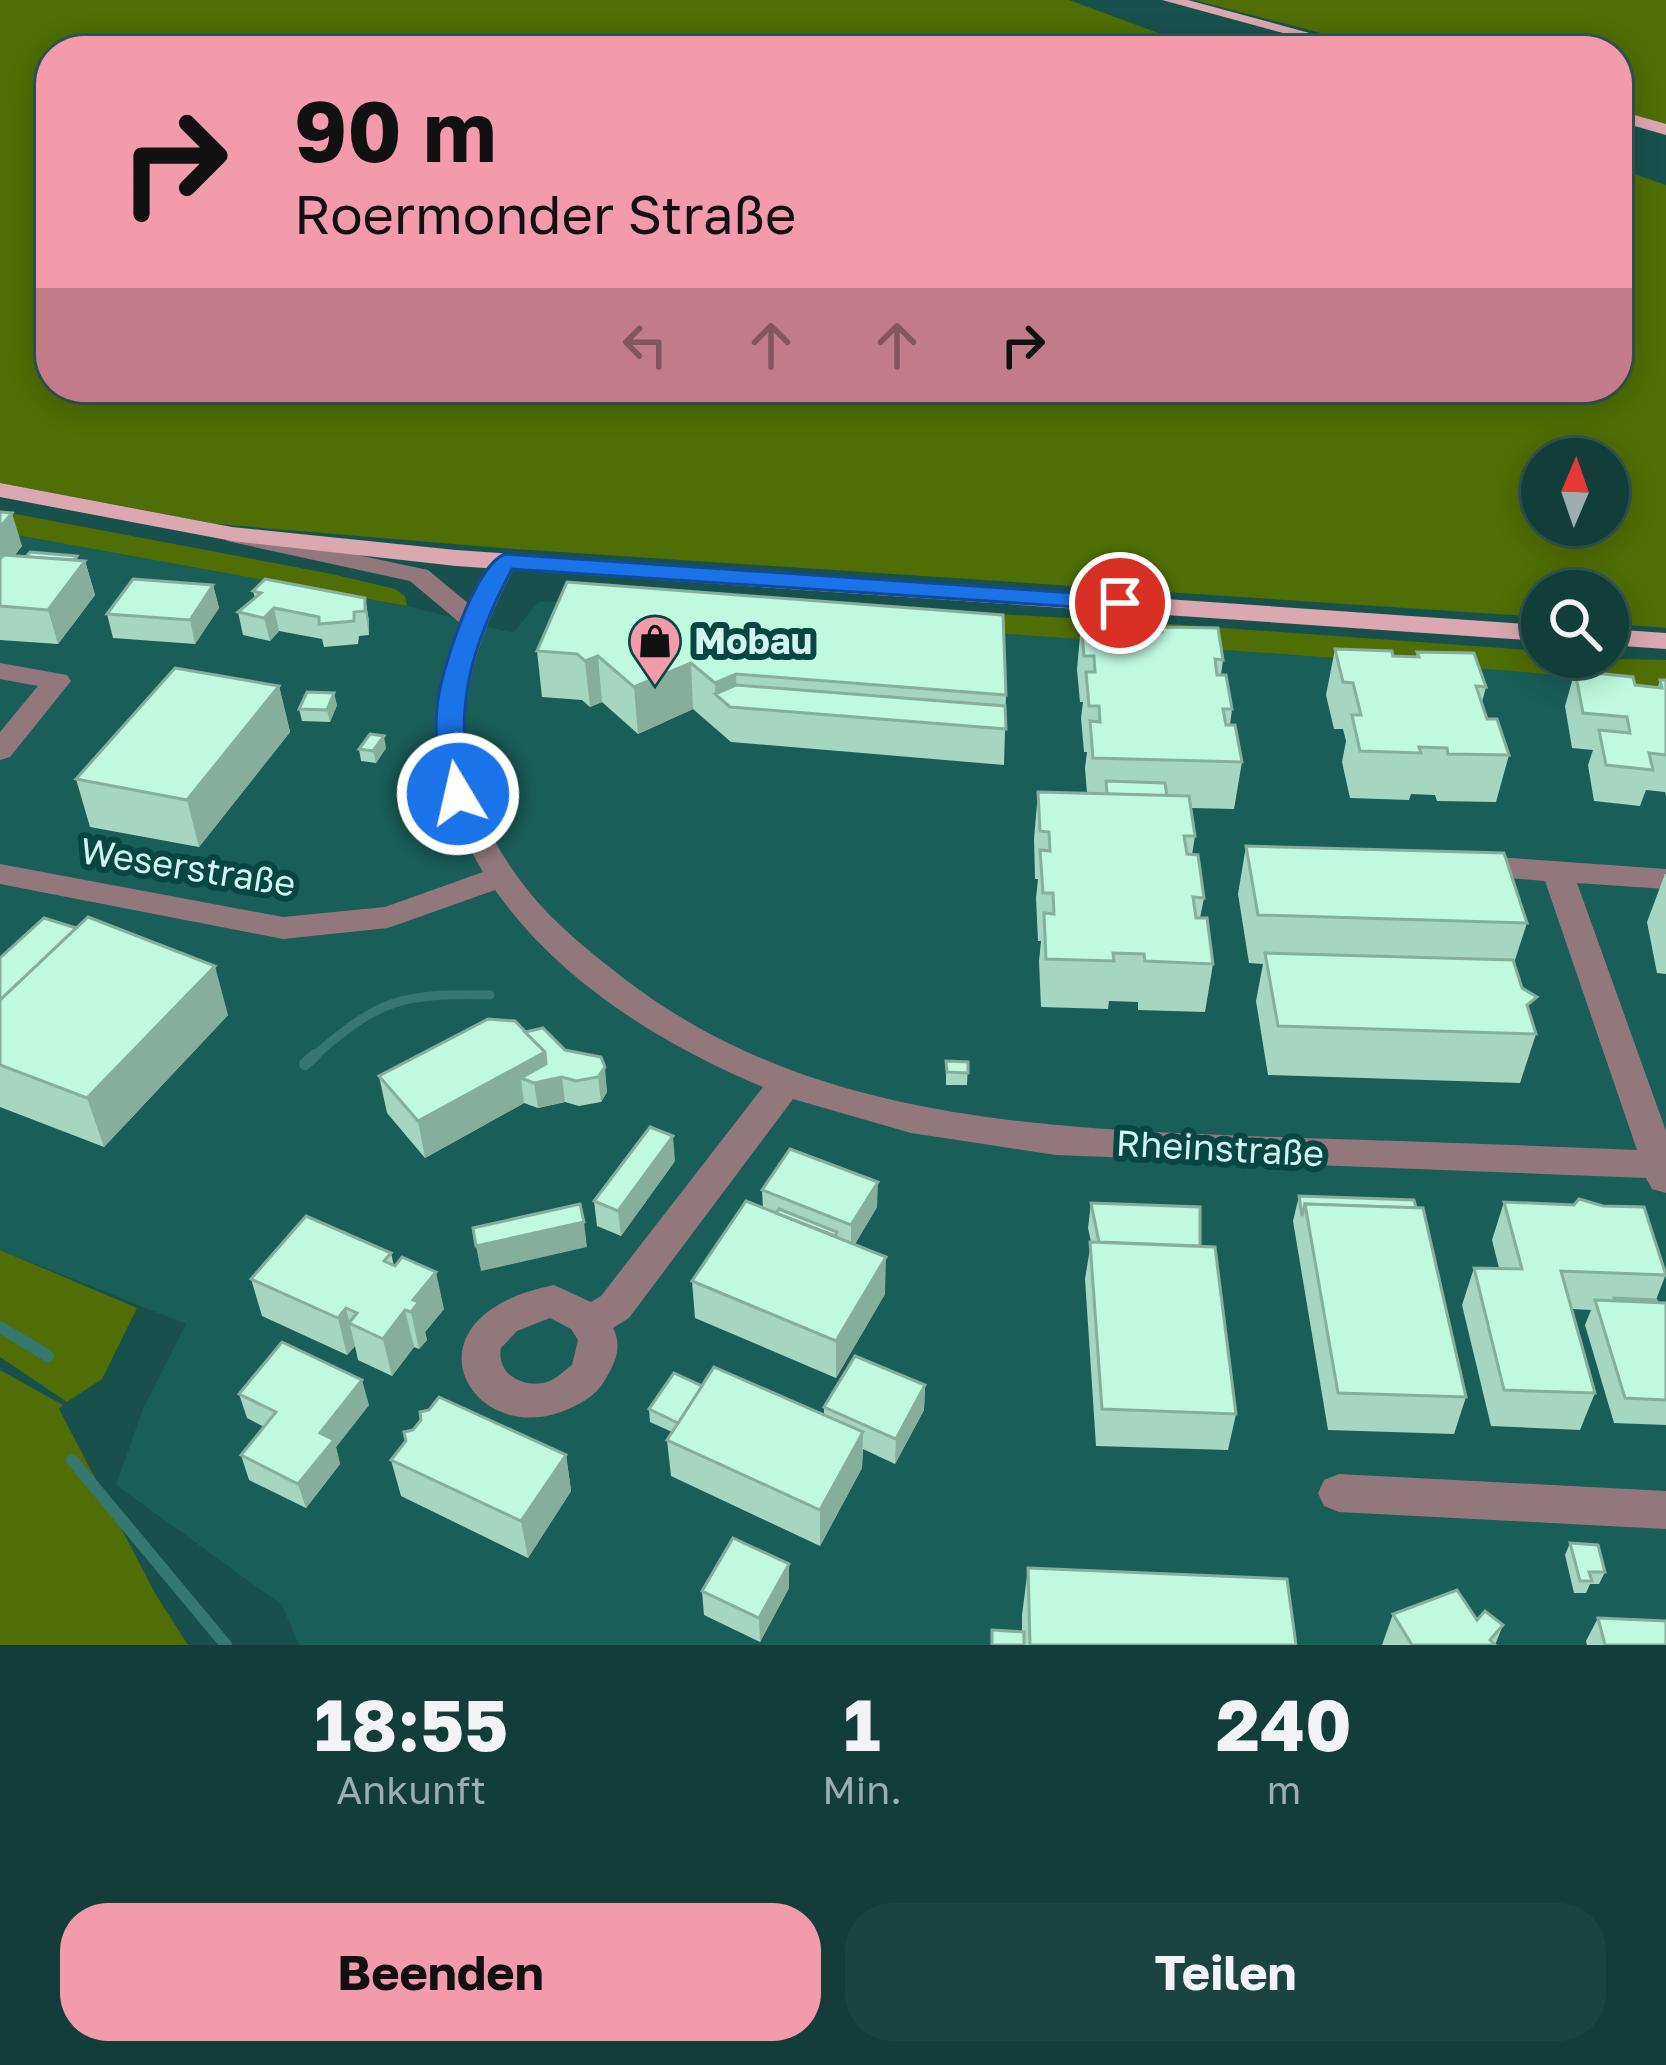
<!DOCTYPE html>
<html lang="de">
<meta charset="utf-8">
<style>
body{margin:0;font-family:"Golos Text",sans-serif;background:#1b4441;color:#f1f3f6;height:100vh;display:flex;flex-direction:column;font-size:45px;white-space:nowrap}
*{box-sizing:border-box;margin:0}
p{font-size:39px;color:#9caeae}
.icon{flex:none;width:66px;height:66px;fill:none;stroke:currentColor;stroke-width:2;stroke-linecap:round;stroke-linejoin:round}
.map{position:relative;height:1645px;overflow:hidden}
.side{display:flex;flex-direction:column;background:#123d39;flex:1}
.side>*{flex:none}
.banner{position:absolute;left:36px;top:36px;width:1596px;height:366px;border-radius:48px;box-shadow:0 6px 30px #0003,0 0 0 3px #315653;background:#f39aac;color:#111;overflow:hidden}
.needle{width:78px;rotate:2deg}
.buttons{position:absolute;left:1521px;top:438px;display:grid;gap:24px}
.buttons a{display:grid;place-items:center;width:108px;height:108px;border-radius:50%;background:#123d39;box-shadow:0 6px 30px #0003,0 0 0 3px #315653;font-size:60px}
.pin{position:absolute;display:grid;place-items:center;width:102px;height:102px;color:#fff;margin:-51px;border:6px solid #fff;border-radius:50%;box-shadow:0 3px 12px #0007}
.me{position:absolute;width:132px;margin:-66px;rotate:351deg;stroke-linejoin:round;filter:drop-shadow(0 0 9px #0008)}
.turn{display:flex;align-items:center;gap:42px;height:252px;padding:0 60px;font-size:54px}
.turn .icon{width:156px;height:156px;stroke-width:2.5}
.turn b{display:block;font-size:84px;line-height:102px}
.lanes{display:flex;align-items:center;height:114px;padding:0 60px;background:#0003;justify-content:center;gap:60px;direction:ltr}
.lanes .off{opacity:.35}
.eta{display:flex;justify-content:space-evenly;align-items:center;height:204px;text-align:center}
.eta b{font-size:72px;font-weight:700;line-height:84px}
.action{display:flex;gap:24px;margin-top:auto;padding:24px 60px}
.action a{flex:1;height:138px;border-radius:48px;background:#f39aac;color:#111;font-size:48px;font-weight:700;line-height:138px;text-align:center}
.action a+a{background:#1b4441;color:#f1f3f6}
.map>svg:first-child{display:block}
</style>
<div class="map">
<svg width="1666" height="1645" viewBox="0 0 1666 1645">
<rect width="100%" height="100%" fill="#18514c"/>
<polygon fill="#1a5e58" points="0,532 407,606 513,633 538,602 562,601 1524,672 1666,687 1666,1645 299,1645 282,1605 116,1485 143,1409 186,1324 0,1250"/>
<g fill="#4f6e05" fill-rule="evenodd">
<path d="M0,0H1069L1207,51H51V387H1617V168L1666,185V628L1608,623V591H1542V617L501,548L217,524L0,483ZM1542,459H1608V525H1542Z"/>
<polygon points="1194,0 1666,0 1666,125 1617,111 1617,51 1390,51"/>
<polygon points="0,511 332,574 395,589 405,596 407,606 0,532"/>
<polygon points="630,594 1142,622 1542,651 1542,657 1666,660 1666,687 1524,672 562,601"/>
<polygon points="0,1250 137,1308 102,1379 67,1402 0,1357"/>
<polygon points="0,1370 63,1405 59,1409 156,1595 188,1645 0,1645"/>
</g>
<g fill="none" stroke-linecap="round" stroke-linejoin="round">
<path stroke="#367770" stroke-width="9" d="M312,1058C379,999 401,993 490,995"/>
<g stroke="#367770" stroke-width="12">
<polyline points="305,1064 315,1055"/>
<polyline points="0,1327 48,1356"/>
<polyline points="72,1460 226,1645"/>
</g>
<g fill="#92787c" fill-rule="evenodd">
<path d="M236,529L428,570L469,604L496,556H514L518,561C453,681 438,775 526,888C554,924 590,952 626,980C807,1118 1029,1127 1247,1136C1377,1141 1507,1144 1637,1150L1545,881L1469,875L1454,865L1469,855L1666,869V889L1577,883L1666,1131V1193L1652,1189L1646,1178L1056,1155L911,1133L793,1099L629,1318L613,1328C623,1347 615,1363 605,1380C595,1397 579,1405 561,1412C467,1446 398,1316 554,1285L591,1302L601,1296L763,1087C662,1045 559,981 495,890L388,928L283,939L0,884V864L283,917L385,907L483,872C431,781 419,722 460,623L410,581L227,541L224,536L227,531ZM550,1318L571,1329L578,1340L572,1365C564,1371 556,1379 547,1382C523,1389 496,1374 501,1348L517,1331Z"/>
<polygon points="0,663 67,675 71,681 10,757 0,760 0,732 38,686 0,679"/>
<polygon points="1339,1474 1666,1491 1666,1529 1339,1512 1324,1506 1318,1493 1324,1480"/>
</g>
<g fill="#dba7b0" fill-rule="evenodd">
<polygon points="1162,0 1188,0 1376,51 1349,51"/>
<polygon points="1617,110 1666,124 1666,135 1617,121"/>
<polygon points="0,483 232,527 456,550 1542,625 1542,641 456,566 232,541 0,497"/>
<polygon points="1608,629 1666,633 1666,649 1608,645"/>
</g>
</g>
<g fill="#a4d6c1">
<polygon points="0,512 22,546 14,556 85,561 95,595 58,644 0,640"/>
<polygon points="567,582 1006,695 1004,765 731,742 693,709 638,734 602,702 590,707 582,700 542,697 537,651"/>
<polygon points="213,585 219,608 195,644 113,638 107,614"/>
<polygon points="253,591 365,598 369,621 369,635 359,636 358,644 324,647 322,639 279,631 270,641 243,635 238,612 255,598"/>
<polygon points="1081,624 1161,632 1162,627 1223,660 1221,675 1232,709 1230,725 1242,762 1234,809 1191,808 1195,836 1192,855 1204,898 1200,918 1213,964 1205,1012 1138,1010 1138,1002 1109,1001 1108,1009 1041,1007 1039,961 1041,941 1038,941 1036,898 1038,879 1035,879 1034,839 1038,792 1087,793 1085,768 1087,752 1084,752 1081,718 1083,702 1080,702 1077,670"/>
<polygon points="1335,649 1416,657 1417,652 1486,687 1482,702 1487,719 1509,755 1496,802 1437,801 1435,795 1411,794 1409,800 1350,798 1342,762 1346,741 1343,729 1334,729 1326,695"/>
<polygon points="1575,671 1635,685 1658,687 1660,680 1666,680 1666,796 1665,792 1646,790 1640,806 1594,801 1588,765 1593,750 1572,748 1565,706"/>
<polygon points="279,686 290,732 199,847 90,827 76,779"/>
<polygon points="337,705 330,722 302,721 299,709"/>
<polygon points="386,748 376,763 361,761 359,749"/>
<polygon points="1246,846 1527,923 1514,963 1536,1034 1520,1083 1268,1075 1256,1001 1263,964 1249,963 1238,894"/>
<polygon points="1665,874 1666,874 1666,974 1657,973 1647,922"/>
<polygon points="0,958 228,1015 104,1147 0,1107"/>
<polygon points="525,1032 565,1050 601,1057 607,1092 601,1102 579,1106 565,1102 538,1108 524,1103 425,1158 387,1113 379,1076"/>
<polygon points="946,1061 968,1062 967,1085 946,1085"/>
<polygon points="675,1161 621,1236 597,1226 594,1201"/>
<polygon points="762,1190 877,1207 855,1244 885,1294 836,1378 695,1318 692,1281 763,1208"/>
<polygon points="1299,1196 1466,1397 1454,1434 1328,1430 1293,1221"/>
<polygon points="1504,1202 1666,1274 1656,1300 1657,1302 1666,1303 1666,1425 1614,1423 1585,1325 1591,1310 1572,1309 1595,1393 1580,1430 1491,1426 1462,1305 1474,1268 1499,1268 1492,1240"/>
<polygon points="1091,1203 1200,1246 1236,1414 1228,1450 1096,1446 1085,1279 1091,1242 1088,1228"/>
<polygon points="391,1253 394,1266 444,1309 425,1332 427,1340 419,1349 414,1347 392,1376 358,1360 355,1346 347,1355 262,1316 251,1279"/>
<polygon points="925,1385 924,1410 895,1464 863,1449 862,1468 820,1546 671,1476 667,1440 672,1432 650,1422 649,1409 702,1386 824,1415 824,1407"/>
<polygon points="239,1394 369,1405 336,1447 340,1464 306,1508 249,1480 241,1455 264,1427 247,1418"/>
<polygon points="566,1455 571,1491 528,1558 401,1496 391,1460"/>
<polygon points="1570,1543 1605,1572 1599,1584 1590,1584 1586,1593 1574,1593 1565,1555"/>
<polygon points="789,1564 789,1588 760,1642 704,1615 702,1591"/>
<polygon points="1028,1568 1296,1645 991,1645 992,1630 1022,1632 1022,1615"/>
<polygon points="1393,1614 1477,1620 1503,1625 1495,1645 1382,1645"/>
<polygon points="1598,1618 1666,1645 1587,1645 1586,1641"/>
</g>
<g fill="#86ae9d">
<polygon points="12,513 22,546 0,573 0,527"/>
<polygon points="77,556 80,567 85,561 95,595 58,644 48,610 68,568"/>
<polygon points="213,585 219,608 195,644 190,620"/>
<polygon points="365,598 369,621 369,635 365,611"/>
<polygon points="274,608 279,631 270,641 264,618"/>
<polygon points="598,656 602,702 590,707 585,661"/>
<polygon points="691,663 693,709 638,734 634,687"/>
<polygon points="736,674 737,707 715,694 715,683"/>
<polygon points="279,686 290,732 199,847 187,800"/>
<polygon points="334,693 337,705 330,722 327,710"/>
<polygon points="384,736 386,748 376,763 373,751"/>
<polygon points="215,966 228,1015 104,1147 87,1098"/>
<polygon points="545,1052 562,1077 565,1102 538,1108 534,1083 521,1078 524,1103 425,1158 418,1121"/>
<polygon points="605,1067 607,1092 601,1102 598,1077"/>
<polygon points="673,1136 675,1161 621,1236 618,1211"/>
<polygon points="878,1182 877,1207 851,1250 851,1225"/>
<polygon points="584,1222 587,1247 481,1271 476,1246"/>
<polygon points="886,1257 885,1294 836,1378 836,1341"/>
<polygon points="436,1272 444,1309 425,1332 427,1340 419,1349 411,1312 413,1300"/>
<polygon points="346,1308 355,1346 347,1355 338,1318"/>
<polygon points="405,1310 414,1347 392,1376 383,1339"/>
<polygon points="362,1380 369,1405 336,1447 340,1464 306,1508 298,1484 320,1433"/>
<polygon points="925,1385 924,1410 895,1464 896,1439"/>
<polygon points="863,1432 862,1468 820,1546 820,1510"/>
<polygon points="566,1455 571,1491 528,1558 521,1521"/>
<polygon points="789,1564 789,1588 760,1642 759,1618"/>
</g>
<g fill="#bff9e0" stroke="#86ae9d" stroke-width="3">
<polygon points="0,512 12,513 0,527"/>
<polygon points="30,552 77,556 74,560 26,557"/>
<polygon points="4,555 85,561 48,610 0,606 0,559"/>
<polygon points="133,579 213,585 190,620 107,614"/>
<polygon points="265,579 365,598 365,611 354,612 354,621 319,624 319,617 274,608 264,618 238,612 261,593 253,591"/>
<polygon points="567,582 1003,615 1006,695 736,674 715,683 691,663 634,687 598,656 585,661 577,654 537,651"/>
<polygon points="1081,624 1137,626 1138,631 1162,632 1162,627 1218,628 1223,660 1215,659 1217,675 1226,675 1232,709 1223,709 1226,725 1235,725 1242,762 1093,758 1090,721 1100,722 1099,706 1089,706 1086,672 1095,672 1094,656 1084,656"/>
<polygon points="1335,649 1392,651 1393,656 1419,657 1417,652 1474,653 1486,687 1476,686 1487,719 1497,719 1509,755 1448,754 1447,748 1419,747 1421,753 1360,751 1352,715 1361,715 1353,683 1343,682"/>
<polygon points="175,668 279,686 187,800 76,779"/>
<polygon points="1575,671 1633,677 1635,685 1662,688 1660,680 1666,680 1666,755 1649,753 1653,770 1606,765 1599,730 1630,733 1627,717 1583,713"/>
<polygon points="736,685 1005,706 1006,729 730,707 715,694"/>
<polygon points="307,692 334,693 327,710 299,709"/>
<polygon points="370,734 384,736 373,751 359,749"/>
<polygon points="1106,781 1165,783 1167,796 1107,794"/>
<polygon points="1038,792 1189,796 1195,836 1184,836 1187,854 1198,855 1204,898 1193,897 1196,918 1207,918 1213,964 1145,961 1144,954 1113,953 1114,961 1046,959 1044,913 1054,914 1053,893 1043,893 1040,850 1050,851 1049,832 1040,831"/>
<polygon points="1246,846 1504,853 1527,923 1258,915"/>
<polygon points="88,917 215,966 87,1098 0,1065 0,1000"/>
<polygon points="44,918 76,928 0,1000 0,958"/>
<polygon points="1265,953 1513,960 1522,988 1537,997 1527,1005 1536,1034 1278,1026"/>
<polygon points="488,1019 515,1021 545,1052 418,1121 379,1076"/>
<polygon points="543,1028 565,1050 601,1057 605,1067 598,1077 576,1081 562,1077 534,1083 521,1078 546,1064 545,1052 525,1032"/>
<polygon points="946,1061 968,1062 968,1073 947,1072"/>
<polygon points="650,1127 673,1136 618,1211 594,1201"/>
<polygon points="790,1149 878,1182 851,1225 762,1190"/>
<polygon points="1299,1196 1414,1200 1416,1208 1305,1204 1302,1216"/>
<polygon points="1579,1199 1603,1206 1644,1207 1666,1275 1561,1271 1595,1393 1504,1390 1474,1268 1522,1269 1504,1202 1574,1205"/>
<polygon points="746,1201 886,1257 836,1341 692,1281"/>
<polygon points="1091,1203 1200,1207 1200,1246 1099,1242"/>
<polygon points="580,1204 584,1222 476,1246 473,1228"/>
<polygon points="1305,1204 1423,1208 1466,1397 1338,1393"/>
<polygon points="779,1209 837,1232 835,1236 776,1213"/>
<polygon points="306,1216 391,1253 384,1261 395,1266 402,1257 436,1272 413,1300 419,1302 411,1312 405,1310 383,1339 349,1323 357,1313 346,1308 338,1318 251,1279"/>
<polygon points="1090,1242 1215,1247 1236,1414 1102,1409"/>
<polygon points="1614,1298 1656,1300 1657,1302 1615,1301"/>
<polygon points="1595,1300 1666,1303 1666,1400 1625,1398"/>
<polygon points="282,1342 362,1380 320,1433 334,1440 298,1484 241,1455 276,1412 239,1394"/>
<polygon points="855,1356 925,1385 896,1439 824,1407"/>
<polygon points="714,1367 863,1432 820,1510 667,1440"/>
<polygon points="674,1373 702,1386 678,1423 649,1409"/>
<polygon points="439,1397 566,1455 521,1521 391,1460 406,1441 404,1432 413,1430 421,1420 420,1412 429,1410"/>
<polygon points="733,1538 789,1564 759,1618 702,1591"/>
<polygon points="1570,1543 1598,1545 1605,1572 1589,1572 1592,1581 1580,1581"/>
<polygon points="1028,1568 1287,1579 1296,1645 1030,1645"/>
<polygon points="1457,1590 1477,1620 1485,1611 1503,1625 1490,1640 1495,1645 1412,1645 1393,1614"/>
<polygon points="1598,1618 1666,1621 1666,1645 1605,1645"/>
<polygon points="992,1630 1024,1632 1024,1645 992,1645"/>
</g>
<path fill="#1a73e8" stroke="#114b97" stroke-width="3" d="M505,554L1120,596L1131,603L1120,610L512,569C471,646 453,707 471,794L458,803L444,794C439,765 434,738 437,708C439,676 474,565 505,554Z"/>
<defs>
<g id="shop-pin" transform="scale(2.7)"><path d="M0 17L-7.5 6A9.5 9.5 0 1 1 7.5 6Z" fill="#f39aac" stroke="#084641"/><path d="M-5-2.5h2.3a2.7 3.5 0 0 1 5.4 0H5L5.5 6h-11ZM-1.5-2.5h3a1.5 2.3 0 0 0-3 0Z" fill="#111"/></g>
</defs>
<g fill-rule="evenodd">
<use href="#shop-pin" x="655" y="641"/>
</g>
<g text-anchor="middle" stroke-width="12" stroke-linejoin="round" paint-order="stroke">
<g font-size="36" font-weight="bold" fill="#d2f5f0" stroke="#084641" text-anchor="start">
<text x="694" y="654">Mobau</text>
</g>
<g font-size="36" fill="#d2f5f0" stroke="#084641">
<text transform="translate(188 867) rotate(9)" y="13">Weserstraße</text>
<text transform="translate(1220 1148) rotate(3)" y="13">Rheinstraße</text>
</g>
</g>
</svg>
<div class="buttons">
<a><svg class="needle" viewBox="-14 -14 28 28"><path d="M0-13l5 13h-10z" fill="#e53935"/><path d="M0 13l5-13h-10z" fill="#9caeae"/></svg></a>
<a><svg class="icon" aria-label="search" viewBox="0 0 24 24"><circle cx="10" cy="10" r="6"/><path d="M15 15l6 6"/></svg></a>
</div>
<div class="pin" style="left:1120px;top:603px;background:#d93025"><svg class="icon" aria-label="arrive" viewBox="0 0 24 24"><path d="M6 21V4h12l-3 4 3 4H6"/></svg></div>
<svg class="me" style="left:458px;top:794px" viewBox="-20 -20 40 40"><circle r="17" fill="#1a73e8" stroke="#fff" stroke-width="3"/><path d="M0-11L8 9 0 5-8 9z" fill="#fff"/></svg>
<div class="banner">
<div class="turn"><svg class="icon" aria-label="right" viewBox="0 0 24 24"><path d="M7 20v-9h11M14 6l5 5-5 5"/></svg><div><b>90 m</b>Roermonder Straße</div></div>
<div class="lanes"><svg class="icon off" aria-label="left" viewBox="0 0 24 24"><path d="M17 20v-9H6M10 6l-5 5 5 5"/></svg><svg class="icon off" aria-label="ahead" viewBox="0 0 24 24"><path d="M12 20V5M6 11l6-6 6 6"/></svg><svg class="icon off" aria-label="ahead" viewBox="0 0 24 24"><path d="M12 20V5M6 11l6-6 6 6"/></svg><svg class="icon" aria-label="right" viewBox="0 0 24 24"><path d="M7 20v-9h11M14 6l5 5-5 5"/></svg></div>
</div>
</div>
<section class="side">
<div class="eta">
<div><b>18:55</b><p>Ankunft</p></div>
<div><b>1</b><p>Min.</p></div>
<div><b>240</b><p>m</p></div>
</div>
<div class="action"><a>Beenden</a><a>Teilen</a></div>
</section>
